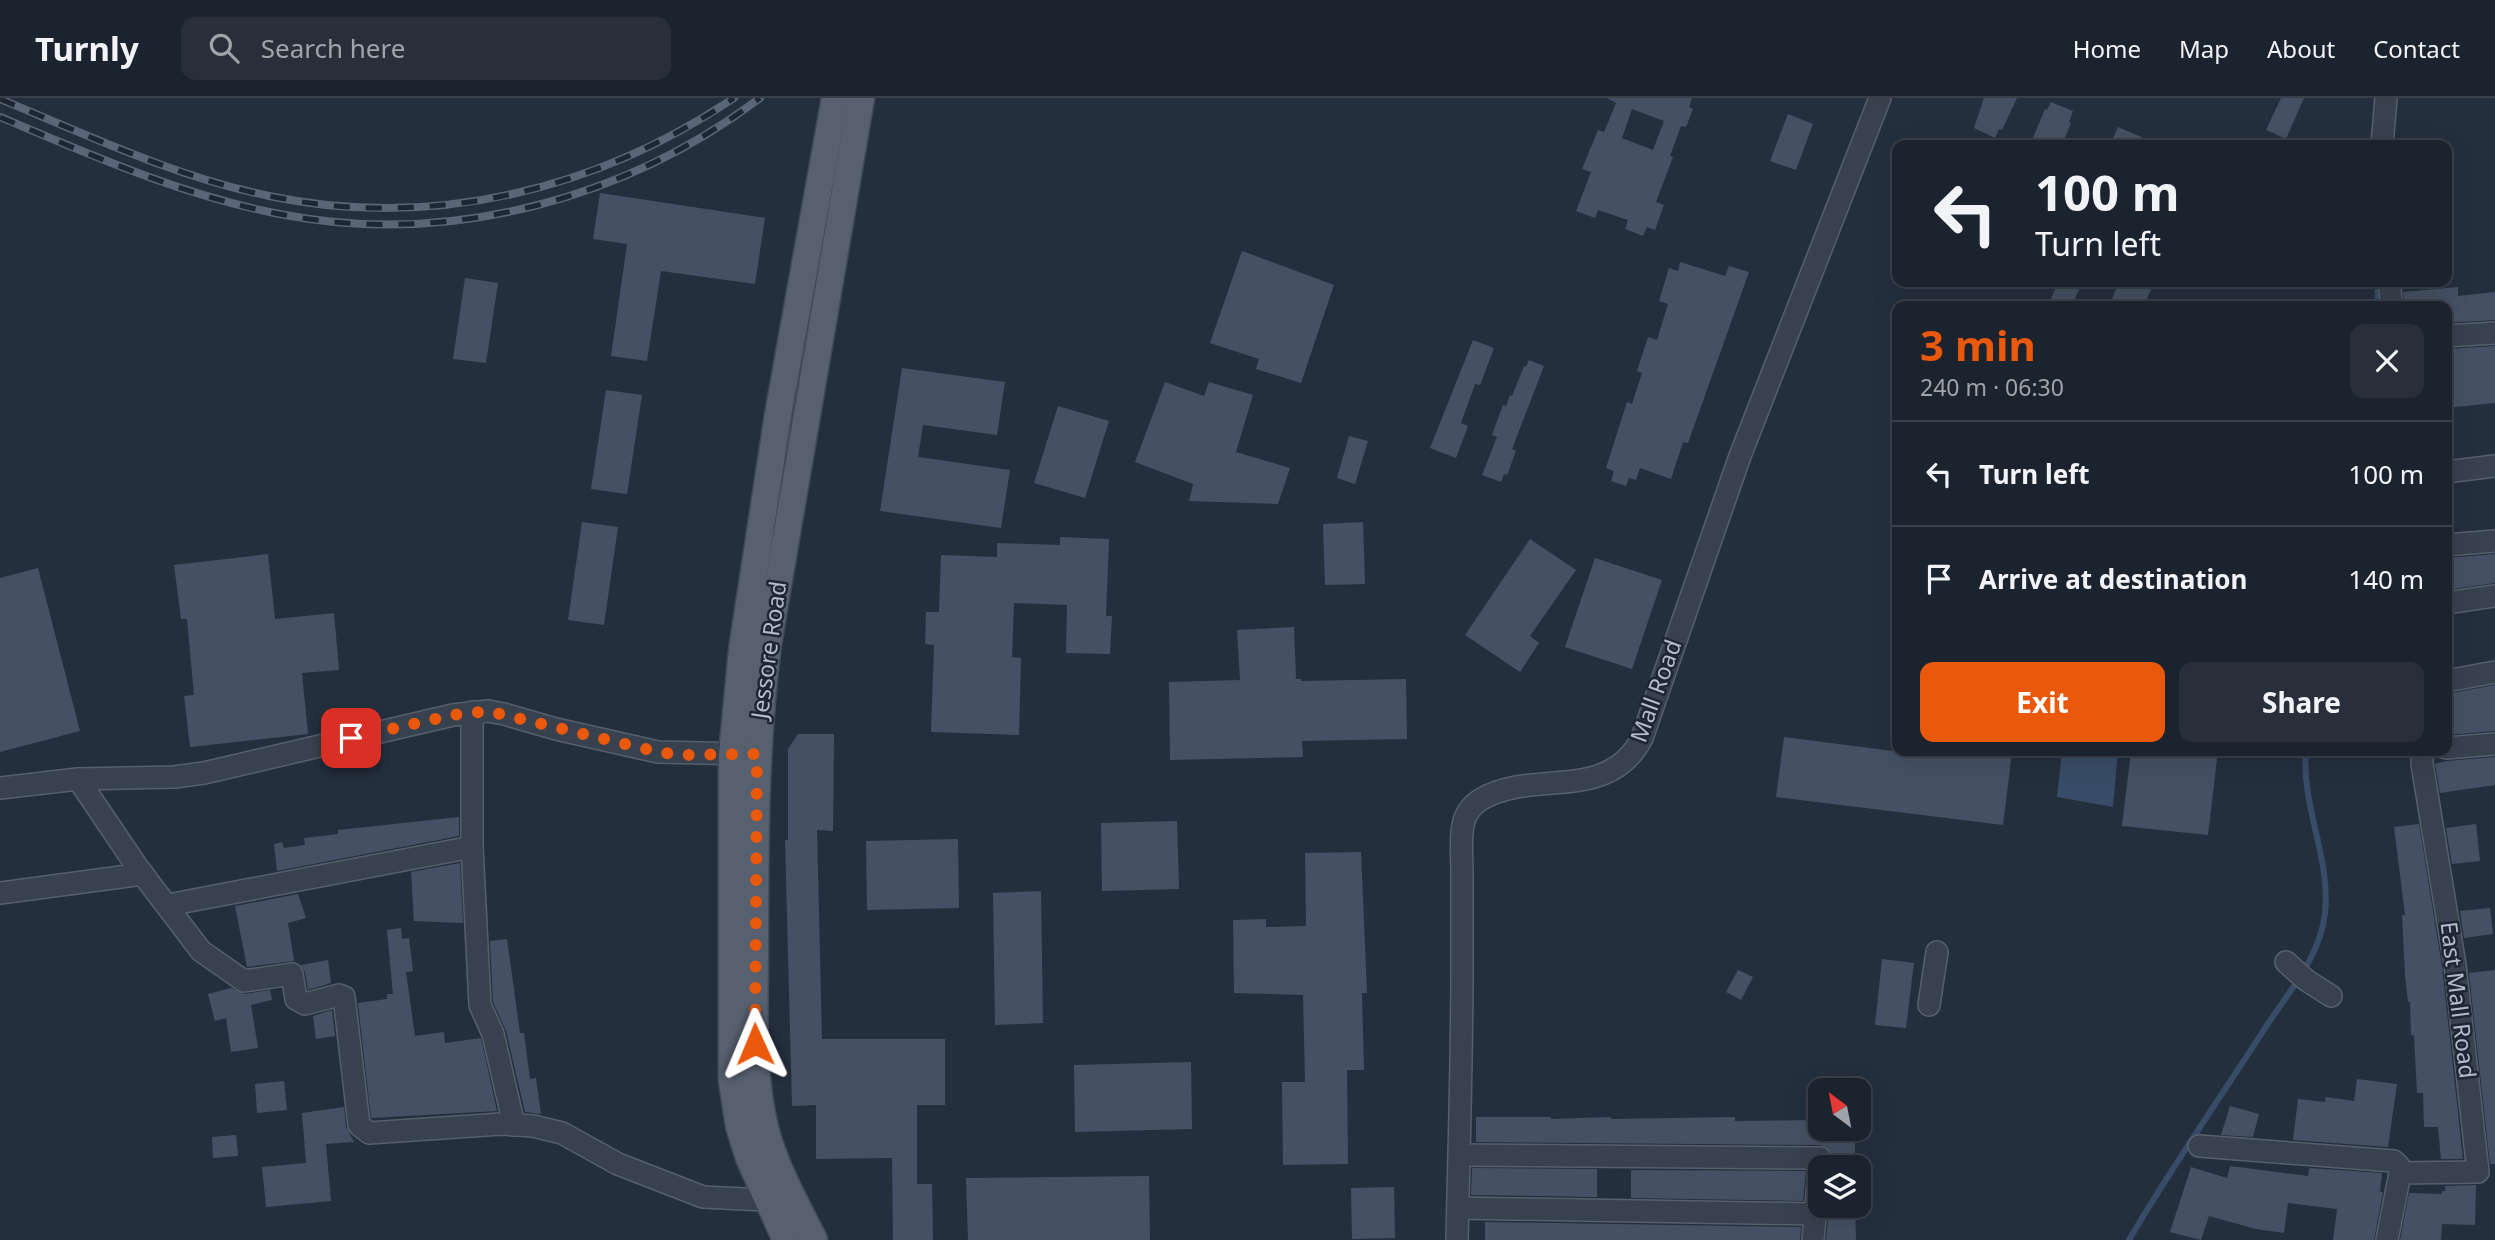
<!DOCTYPE html>
<meta charset="utf-8">
<style>
body{margin:0;font-family:"Noto Sans",sans-serif;background:#282f3a;color:#f1f3f6;height:100vh;display:flex;flex-direction:column;font-size:26px;white-space:nowrap}
*{box-sizing:border-box;margin:0}
p{font-size:23px;color:#a0a4aa}
.icon{flex:none;width:38px;height:38px;fill:none;stroke:currentColor;stroke-width:2;stroke-linecap:round;stroke-linejoin:round}
.map{position:relative;flex:1;overflow:hidden}
.side{position:absolute;left:1892px;top:203px;width:560px;height:455px;display:flex;flex-direction:column;background:#1b232e;border-radius:14px;box-shadow:0 7px 28px #0002,0 0 0 2px #39404a}
.side>*{flex:none}
.banner{position:absolute;left:1892px;top:42px;width:560px;height:147px;border-radius:14px;box-shadow:0 7px 28px #0002,0 0 0 2px #39404a;background:#1b232e;color:#f1f3f6;overflow:hidden}
.needle{width:46px;rotate:328deg}
.tools{position:absolute;left:1808px;top:980px;display:grid;gap:14px}
.tools a{display:grid;place-items:center;width:63px;height:63px;border-radius:14px;background:#1b232e;box-shadow:0 7px 28px #0002,0 0 0 2px #39404a;font-size:35px}
.pin{position:absolute;display:grid;place-items:center;width:60px;height:60px;color:#fff;margin:-30px;border-radius:14px;box-shadow:0 4px 10px #0006}
.me{position:absolute;width:77px;margin:-38px;rotate:359deg;stroke-linejoin:round;filter:drop-shadow(0 0 5px #0008)}
.turn{display:flex;align-items:center;gap:24px;height:147px;padding:0 28px;font-size:32px}
.turn .icon{width:91px;height:91px;stroke-width:2.5}
.turn b{display:block;font-size:49px;line-height:60px}
.round{display:grid;place-items:center;flex:none;width:74px;height:74px;border-radius:14px;background:#282f3a}
.head{display:flex;align-items:center;justify-content:space-between;height:119px;padding:0 28px}
h1{font-size:42px;font-weight:700;line-height:52px;color:#ea580c}
.primary-button{display:flex;gap:14px;margin-top:auto;padding:14px 28px}
.primary-button a{flex:1;height:80px;border-radius:14px;background:#ea580c;color:#fff;font-size:28px;font-weight:700;line-height:80px;text-align:center}
.primary-button a+a{background:#282f3a;color:#f1f3f6}
ul{padding:0;list-style:none}
li{display:flex;align-items:center;gap:21px;height:105px;padding:0 28px;border-top:2px solid #39404a}
li div{flex:1}
li b{display:block;font-size:26px}
li em{font-style:normal}
header{display:flex;align-items:center;gap:42px;box-sizing:border-box;height:98px;padding:0 35px;background:#1b232e;border-bottom:2px solid #39404a}
header strong{font-size:33px}
nav{display:flex;gap:38px;margin-inline-start:auto;font-size:24px}
.search{width:490px;height:63px;background:#282f3a;display:flex;align-items:center;gap:18px;box-sizing:border-box;padding:0 24px;border-radius:14px;color:#a0a4aa;font-size:26px}
.map>svg:first-child{display:block}
</style>
<header>
<strong>Turnly</strong>
<div class="search"><svg class="icon" aria-label="search" viewBox="0 0 24 24"><circle cx="10" cy="10" r="6"/><path d="M15 15l6 6"/></svg>Search here</div>
<nav><a>Home</a><a>Map</a><a>About</a><a>Contact</a></nav>
</header>
<div class="map">
<svg width="2495" height="1142" viewBox="0 0 2495 1142">
<rect width="100%" height="100%" fill="#242f3e"/>
<polygon fill="#394c67" points="2062,653 2118,653 2113,709 2057,699"/>
<g fill="none" stroke-linecap="round" stroke-linejoin="round">
<g stroke="#394c67" stroke-width="6">
<polyline points="2377,184 2378,208"/>
<path d="M2129,1142C2172,1068 2221,999 2267,927C2289,894 2321,857 2325,815C2331,760 2301,708 2306,653"/>
</g>
</g>
<g fill="#455162" fill-rule="evenodd">
<path d="M1607,0H1692L1689,9L1693,11L1686,29L1681,28L1670,58L1673,59L1656,104L1664,107L1655,132L1647,129L1643,138L1625,131L1628,122L1598,112L1595,120L1576,113L1591,74L1582,71L1598,32L1604,34L1616,5ZM1632,11L1664,23L1653,52L1622,40Z"/>
<polygon points="1984,0 2017,0 2002,32 1999,31 1995,40 1974,30"/>
<polygon points="2281,0 2304,0 2286,41 2266,32"/>
<polygon points="2051,4 2073,13 2069,24 2071,25 2062,47 2033,47 2035,43 2032,42 2045,11 2047,12"/>
<polygon points="1788,16 1813,26 1796,72 1770,63"/>
<polygon points="2118,29 2160,47 2110,47"/>
<polygon points="600,95 765,120 755,186 661,173 647,263 611,258 627,146 593,141"/>
<polygon points="1242,153 1334,187 1301,285 1256,271 1259,261 1210,245"/>
<polygon points="1680,164 1725,178 1729,168 1749,174 1688,345 1683,344 1671,381 1640,370 1636,382 1629,380 1626,388 1611,383 1614,373 1606,370 1627,304 1632,306 1642,275 1637,273 1648,239 1657,242 1668,206 1659,203 1669,170 1678,173"/>
<polygon points="465,180 498,185 486,265 453,261"/>
<polygon points="2058,184 2082,184 2072,208 2048,208"/>
<polygon points="2119,184 2154,184 2144,208 2109,208"/>
<polygon points="2458,189 2458,198 2495,194 2495,222 2446,225 2446,208 2405,208 2403,194"/>
<polygon points="1473,242 1494,250 1480,287 1475,286 1461,325 1468,328 1456,360 1430,350"/>
<polygon points="2495,248 2495,305 2446,310 2446,251"/>
<polygon points="1529,262 1544,268 1512,351 1516,353 1507,377 1504,376 1501,384 1482,377 1497,339 1492,337 1503,307 1506,308 1510,297 1512,298 1524,268 1526,269"/>
<polygon points="902,270 1005,284 997,337 923,327 918,359 1010,372 1001,430 880,413"/>
<polygon points="1165,284 1204,298 1209,284 1253,297 1236,354 1290,370 1278,406 1189,403 1193,386 1135,364"/>
<polygon points="606,292 642,297 627,396 591,391"/>
<polygon points="1058,308 1109,323 1085,400 1034,385"/>
<polygon points="1349,338 1368,343 1355,386 1337,380"/>
<polygon points="582,424 618,429 604,527 568,522"/>
<polygon points="1363,424 1365,486 1325,487 1323,426"/>
<polygon points="1060,439 1109,441 1106,518 1112,518 1110,556 1066,555 1067,507 1014,505 1012,559 1021,560 1019,637 931,634 934,547 925,546 926,514 939,514 941,457 997,459 997,445 1060,447"/>
<polygon points="1530,441 1576,472 1530,538 1539,545 1520,574 1465,537"/>
<polygon points="268,456 275,521 334,515 339,572 302,575 308,636 190,649 184,598 194,597 187,521 181,521 174,467"/>
<polygon points="2495,456 2495,485 2446,492 2446,460"/>
<polygon points="1595,460 1662,482 1632,571 1565,549"/>
<polygon points="38,470 80,633 0,654 0,480"/>
<polygon points="1294,529 1296,581 1301,581 1301,583 1406,581 1407,641 1302,643 1303,659 1170,662 1169,584 1240,582 1237,532"/>
<polygon points="2495,587 2495,633 2446,637 2446,596"/>
<polygon points="798,636 834,636 833,733 817,732 822,941 945,941 945,1007 917,1007 917,1086 932,1086 933,1142 893,1142 892,1060 816,1061 816,1007 792,1008 785,742 788,742 788,651"/>
<polygon points="1784,639 1893,653 2012,654 2003,727 1776,699"/>
<polygon points="2131,653 2218,653 2208,737 2122,728"/>
<polygon points="2495,659 2495,687 2440,695 2435,666 2446,663"/>
<polygon points="459,719 459,738 277,773 274,746 282,744 284,750 305,747 304,740 338,736 338,732"/>
<polygon points="1177,723 1179,791 1102,793 1101,725"/>
<polygon points="2419,726 2442,869 2463,1061 2441,1061 2438,1029 2424,1029 2423,995 2417,995 2414,937 2411,937 2410,904 2408,904 2405,877 2402,817 2405,817 2394,729"/>
<polygon points="2476,726 2480,763 2452,766 2446,730"/>
<polygon points="958,741 959,810 867,812 866,743"/>
<polygon points="1361,754 1367,895 1362,895 1364,972 1347,972 1348,1066 1283,1067 1282,984 1305,984 1303,897 1234,895 1233,822 1266,821 1266,829 1306,828 1305,755"/>
<polygon points="460,765 463,825 414,823 411,774"/>
<polygon points="1041,793 1043,925 995,927 993,795"/>
<polygon points="298,796 306,820 288,825 294,863 247,869 235,808"/>
<polygon points="2490,810 2493,836 2464,840 2460,813"/>
<polygon points="401,830 402,841 409,840 413,873 406,874 415,938 444,934 445,945 481,940 497,1013 371,1020 358,905 387,901 387,896 393,896 387,832"/>
<polygon points="507,841 520,935 524,935 530,981 536,980 541,1016 525,1014 506,933 493,904 490,843"/>
<polygon points="1882,861 1914,865 1906,930 1875,927"/>
<polygon points="328,862 331,885 308,892 305,874 301,867"/>
<polygon points="1738,872 1753,879 1741,902 1726,894"/>
<polygon points="2495,872 2495,1066 2490,1066 2469,875"/>
<polygon points="231,890 245,896 270,892 272,902 251,907 258,950 231,954 226,920 215,923 208,896"/>
<polygon points="332,912 335,938 316,941 313,918"/>
<polygon points="1191,964 1192,1031 1075,1034 1074,967"/>
<polygon points="2357,981 2397,986 2388,1049 2293,1042 2298,1001 2325,1004 2326,999 2354,1003"/>
<polygon points="284,983 287,1012 257,1015 255,986"/>
<polygon points="2230,1008 2259,1016 2253,1039 2221,1037"/>
<polygon points="344,1009 346,1029 354,1044 326,1046 331,1103 266,1109 262,1069 306,1065 302,1015"/>
<polygon points="1476,1019 1551,1019 1551,1021 1611,1019 1611,1021 1735,1019 1735,1023 1820,1022 1820,1031 1855,1031 1855,1069 1832,1069 1831,1054 1820,1047 1476,1044"/>
<polygon points="236,1037 238,1058 213,1060 212,1039"/>
<polygon points="2230,1068 2308,1078 2309,1070 2382,1075 2380,1094 2383,1094 2374,1142 2333,1142 2337,1111 2288,1105 2284,1135 2256,1131 2209,1118 2201,1142 2170,1134 2191,1069 2227,1080"/>
<polygon points="1472,1070 1597,1071 1597,1099 1471,1097"/>
<polygon points="1631,1072 1806,1073 1803,1103 1631,1100"/>
<polygon points="1149,1078 1150,1142 968,1142 966,1080"/>
<polygon points="2476,1087 2475,1127 2442,1126 2441,1142 2400,1142 2409,1095 2442,1096 2442,1093 2445,1093 2445,1088"/>
<polygon points="1394,1089 1395,1140 1352,1141 1351,1090"/>
<polygon points="1829,1108 1855,1108 1856,1142 1826,1142"/>
<polygon points="1485,1124 1801,1129 1800,1142 1485,1142"/>
</g>
<g fill="none" stroke-linecap="round" stroke-linejoin="round">
<g stroke="#565f6c" stroke-width="24">
<g id="minor">
<polyline points="2382,47 2386,0"/>
<polyline points="2389,184 2392,208"/>
<polyline points="2446,238 2495,235"/>
<polyline points="2446,374 2495,368"/>
<polyline points="2446,447 2495,443"/>
<polyline points="2446,505 2495,498"/>
<polyline points="2446,583 2495,574"/>
<polyline points="472,614 472,749 480,907 493,936 514,1027"/>
<polyline points="2446,650 2495,646"/>
<polyline points="78,681 138,770 201,853 244,883 292,876 296,901 305,906 339,897 344,899 359,1027 369,1035 501,1026 533,1028 562,1035 618,1066 703,1099 766,1102"/>
<polyline points="0,690 78,681 174,679 204,675 453,617 488,613 504,616 556,631 658,654 748,656"/>
<polyline points="0,795 143,776"/>
<polyline points="168,807 472,749"/>
<polyline points="2286,864 2306,882 2331,898"/>
<polyline points="1929,907 1937,854"/>
<polyline points="2199,1048 2394,1063 2399,1068 2400,1075 2387,1142"/>
<polyline points="1459,1057 1820,1060 1813,1142"/>
<polyline points="2400,1075 2478,1074 2455,867 2422,666 2422,653"/>
<polyline points="1458,1110 1816,1116"/>
<path d="M1457,1142C1459,1050 1462,958 1462,866C1462,835 1462,805 1462,775C1462,760 1460,743 1463,727C1465,717 1471,708 1480,702C1532,670 1608,706 1642,640L1740,358L1880,0"/>
</g>
</g>
<g stroke="#414a57" stroke-width="29">
<g id="major">
<polyline points="786,1142 749,1060 739,1028 732,983 732,657 742,552 778,317 835,0"/>
<path d="M814,1142C796,1106 775,1069 765,1030C751,971 755,909 755,849C755,746 755,648 768,546L861,0"/>
</g>
</g>
<use href="#minor" stroke="#38414e" stroke-width="21"/>
<use href="#major" stroke="#56606e" stroke-width="26"/>
<g stroke="#5a6575" stroke-width="8">
<g id="rail">
<path d="M0,1C87,37 176,79 269,98C432,132 597,92 734,0"/>
<path d="M0,19C93,58 186,99 285,117C450,148 626,101 760,0"/>
</g>
</g>
<use href="#rail" stroke="#1d2633" stroke-width="5" stroke-dasharray="16" stroke-linecap="butt"/>
</g>
<g fill="none" stroke-linecap="round" stroke-linejoin="round">
<polyline stroke="#ea580c" stroke-width="12" stroke-dasharray="0 21.6" points="351,640 453,617 488,613 658,654 679,657 757,656 755,946"/>
</g>
<g text-anchor="middle" stroke-width="5" stroke-linejoin="round" paint-order="stroke">
<g font-size="23" fill="#b4bcc9" stroke="#1d2633">
<text transform="translate(769 552) rotate(-82)" y="8">Jessore Road</text>
<text transform="translate(1656 593) rotate(-70)" y="8">Mall Road</text>
<text transform="translate(2458 902) rotate(83)" y="8">East Mall Road</text>
</g>
</g>
</svg>
<div class="tools">
<a><svg class="needle" viewBox="-14 -14 28 28"><path d="M0-13l5 13h-10z" fill="#e53935"/><path d="M0 13l5-13h-10z" fill="#a0a4aa"/></svg></a>
<a><svg class="icon" aria-label="layers" viewBox="0 0 24 24"><path d="M12 4l9 5-9 5-9-5zM3 14l9 5 9-5"/></svg></a>
</div>
<div class="pin" style="left:351px;top:640px;background:#d93025"><svg class="icon" aria-label="arrive" viewBox="0 0 24 24"><path d="M6 21V4h12l-3 4 3 4H6"/></svg></div>
<svg class="me" style="left:755px;top:946px" viewBox="-20 -20 40 40"><path d="M0-17L14 15 0 8-14 15z" fill="#ea580c" stroke="#fff" stroke-width="4"/></svg>
<div class="banner">
<div class="turn"><svg class="icon" aria-label="left" viewBox="0 0 24 24"><path d="M17 20v-9H6M10 6l-5 5 5 5"/></svg><div><b>100 m</b>Turn left</div></div>
</div>
<section class="side">
<div class="head"><div><h1>3 min</h1><p>240 m · 06:30</p></div><a class="round"><svg class="icon" aria-label="close" viewBox="0 0 24 24"><path d="M6 6l12 12M18 6L6 18"/></svg></a></div>
<ul>
<li><svg class="icon" aria-label="left" viewBox="0 0 24 24"><path d="M17 20v-9H6M10 6l-5 5 5 5"/></svg><div><b>Turn left</b></div><em>100 m</em></li>
<li><svg class="icon" aria-label="arrive" viewBox="0 0 24 24"><path d="M6 21V4h12l-3 4 3 4H6"/></svg><div><b>Arrive at destination</b></div><em>140 m</em></li>
</ul>
<div class="primary-button"><a>Exit</a><a>Share</a></div>
</section>
</div>
